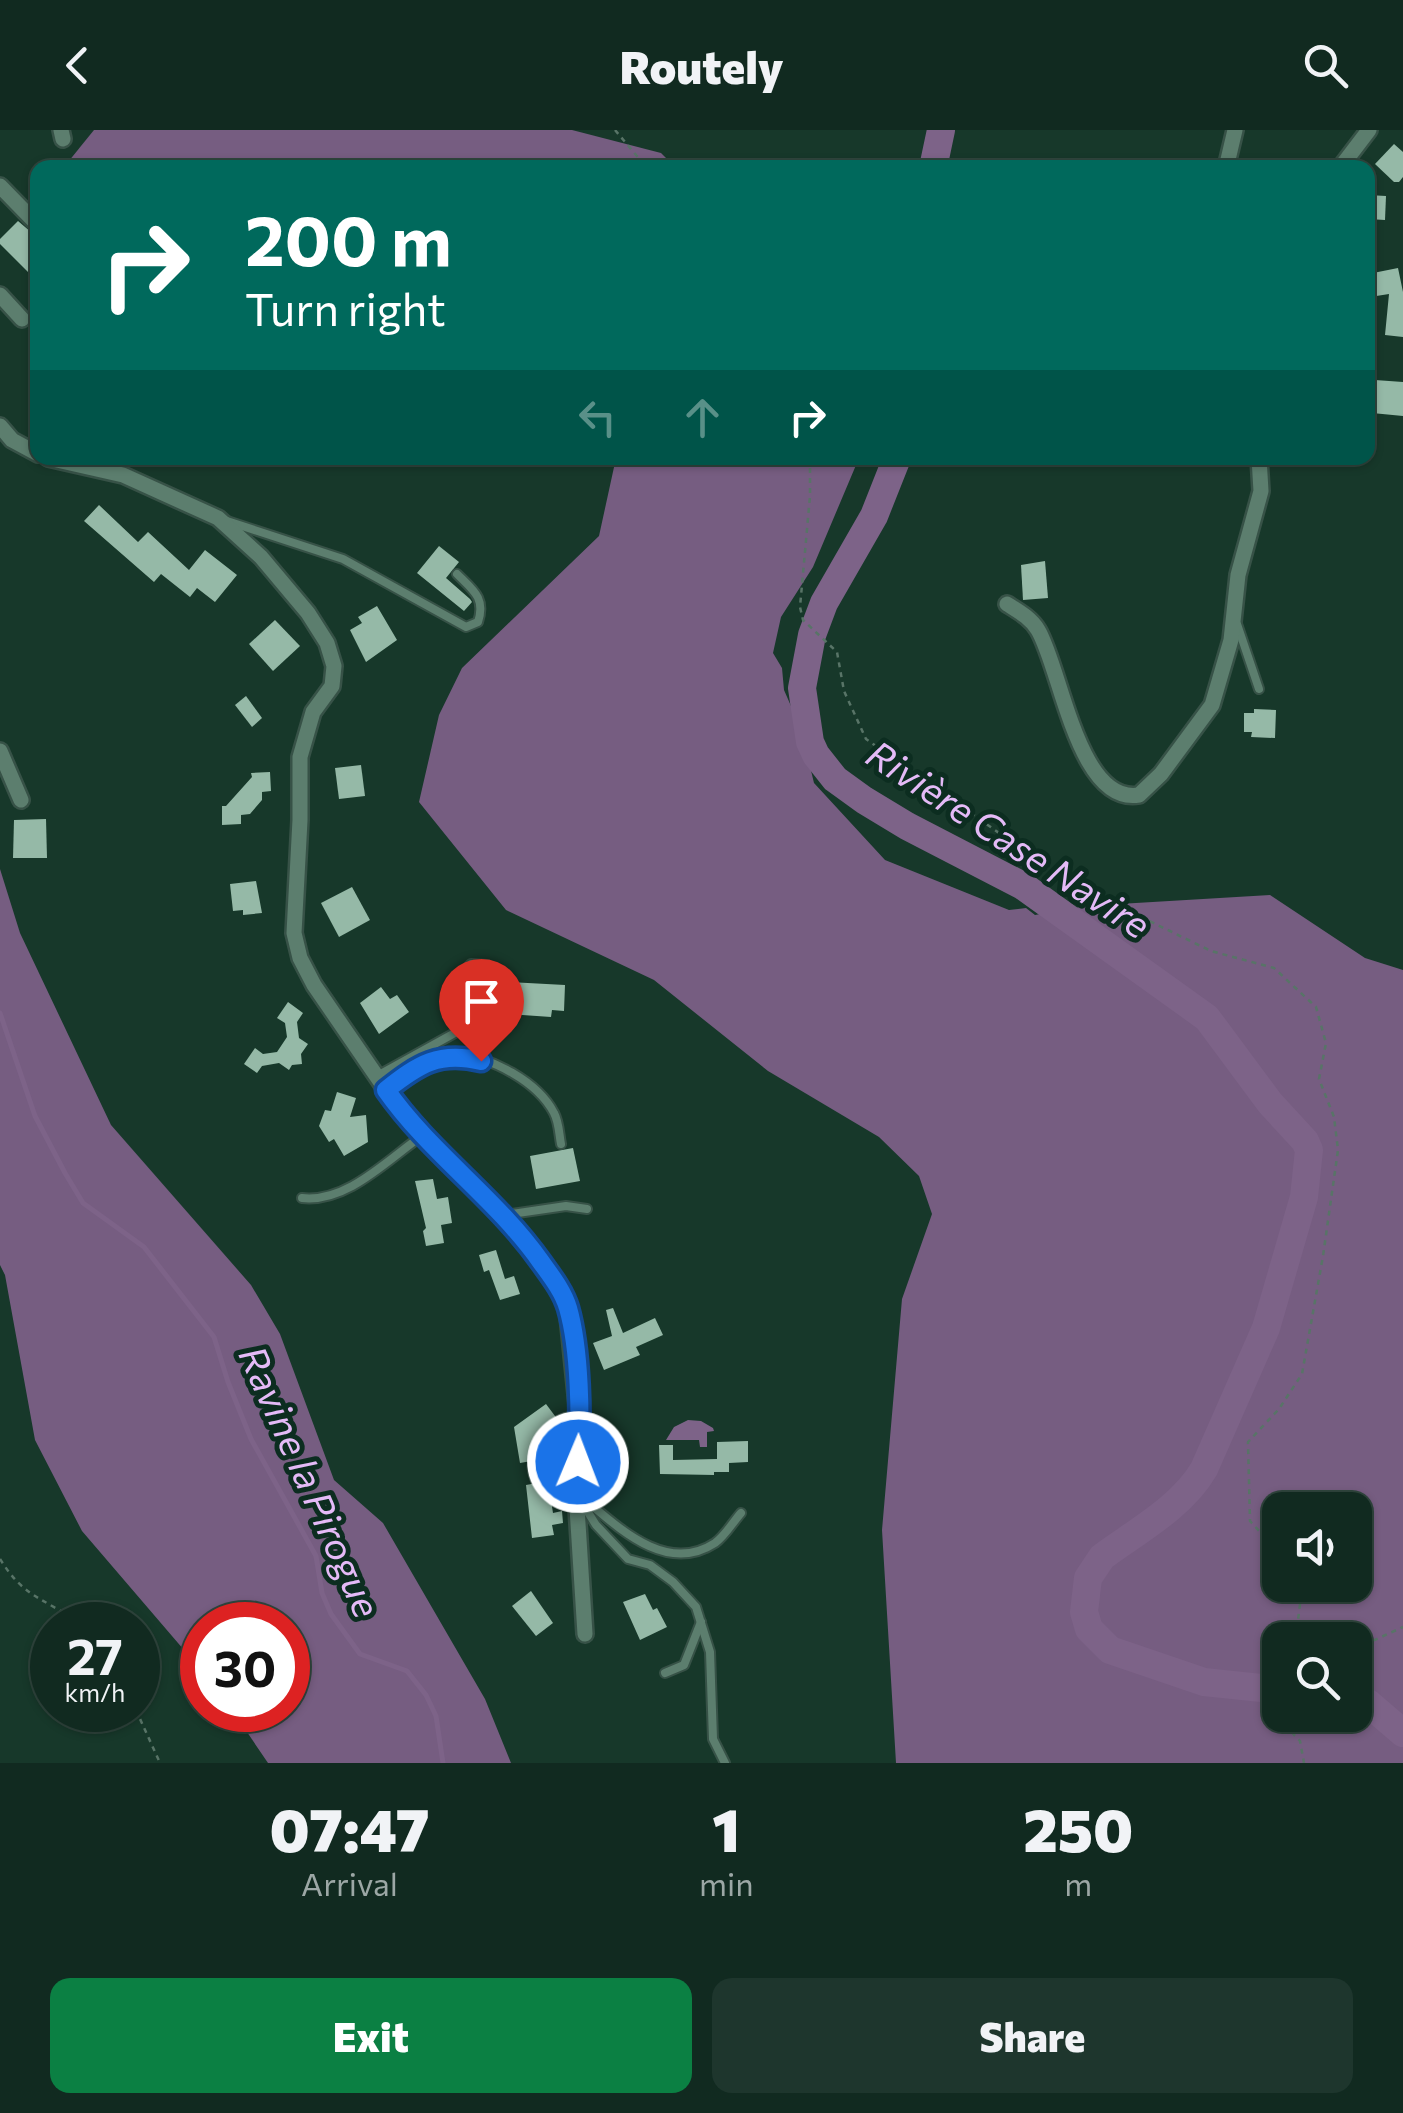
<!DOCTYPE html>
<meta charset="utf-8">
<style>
body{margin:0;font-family:Commissioner,sans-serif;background:#1e362d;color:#f1f3f6;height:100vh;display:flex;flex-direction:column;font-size:38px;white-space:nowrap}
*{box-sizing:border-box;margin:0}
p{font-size:32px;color:#9ca7a5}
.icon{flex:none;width:55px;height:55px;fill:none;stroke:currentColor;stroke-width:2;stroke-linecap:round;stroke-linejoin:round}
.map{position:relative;height:1633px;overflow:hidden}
.side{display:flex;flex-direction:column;background:#112a20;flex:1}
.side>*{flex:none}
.top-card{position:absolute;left:30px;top:30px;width:1345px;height:305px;border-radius:20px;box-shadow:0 2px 8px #0004,0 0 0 2px #30463e;background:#00695c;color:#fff;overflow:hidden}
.tools{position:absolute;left:1262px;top:1362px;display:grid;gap:20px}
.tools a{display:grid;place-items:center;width:110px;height:110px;border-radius:20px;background:#112a20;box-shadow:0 2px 8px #0004,0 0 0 2px #30463e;font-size:50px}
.speed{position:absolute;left:30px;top:1472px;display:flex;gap:20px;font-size:50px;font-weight:700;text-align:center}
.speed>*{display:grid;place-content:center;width:130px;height:130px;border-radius:50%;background:#112a20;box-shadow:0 2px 8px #0004,0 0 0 2px #30463e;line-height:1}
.speed small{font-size:25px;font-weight:400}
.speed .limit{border:15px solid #d22;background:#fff;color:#111}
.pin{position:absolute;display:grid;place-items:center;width:85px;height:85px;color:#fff;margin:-102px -42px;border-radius:50% 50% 50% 0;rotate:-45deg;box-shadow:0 0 10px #0007}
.pin .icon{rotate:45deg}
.me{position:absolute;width:110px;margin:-55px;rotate:1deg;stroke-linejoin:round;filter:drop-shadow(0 0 8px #0008)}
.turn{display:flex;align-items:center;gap:35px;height:210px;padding:0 50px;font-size:45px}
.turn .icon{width:130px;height:130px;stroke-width:2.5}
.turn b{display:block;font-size:70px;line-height:85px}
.lanes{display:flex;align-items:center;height:95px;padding:0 50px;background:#0003;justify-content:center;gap:50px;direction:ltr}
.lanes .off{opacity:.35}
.eta{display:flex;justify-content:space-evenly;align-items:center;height:170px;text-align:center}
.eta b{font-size:60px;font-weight:800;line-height:70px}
.action{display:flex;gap:20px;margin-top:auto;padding:20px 50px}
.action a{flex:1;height:115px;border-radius:20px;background:#0b8043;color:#fff;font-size:40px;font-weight:800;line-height:115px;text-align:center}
.action a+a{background:#1e362d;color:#f1f3f6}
header{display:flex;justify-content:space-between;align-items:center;height:130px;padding:0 50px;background:#112a20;font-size:45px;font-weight:800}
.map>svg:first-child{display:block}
</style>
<header><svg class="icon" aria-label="back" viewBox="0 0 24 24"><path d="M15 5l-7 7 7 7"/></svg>Routely<svg class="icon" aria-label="search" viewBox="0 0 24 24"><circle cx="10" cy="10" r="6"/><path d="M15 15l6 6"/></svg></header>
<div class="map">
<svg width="1403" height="1633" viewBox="0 0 1403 1633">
<rect width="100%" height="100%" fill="#17382a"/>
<g fill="#765d81" fill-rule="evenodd">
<polygon points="94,0 572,0 661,23 675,37 64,37"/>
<path d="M616,328H859L813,437L781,487L773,523L782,538L784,560L801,599L814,653L885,730L1009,780L1026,778L1035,785L1086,776L1098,784L1119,774L1270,765L1365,828L1403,840V1633H896L882,1400L902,1169L932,1084L919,1046L879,1007L768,941L654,850L506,780L419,672L439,585L462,538L599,406ZM1280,1380H1355V1455H1280ZM1280,1510H1355V1585H1280Z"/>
<polygon points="0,739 20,803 111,995 251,1155 280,1204 334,1350 383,1393 485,1569 511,1633 268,1633 232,1580 288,1580 288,1495 202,1495 202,1541 82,1401 35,1310 5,1145 0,1135"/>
</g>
<polygon fill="#7d6388" points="688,1290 701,1291 713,1298 714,1301 707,1302 707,1317 700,1317 699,1310 666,1310 674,1297"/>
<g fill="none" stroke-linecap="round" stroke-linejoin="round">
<polyline stroke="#7d6388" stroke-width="5" points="0,883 35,986 65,1043 83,1073 144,1117 214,1207 228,1252 251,1309 316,1426 322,1463 331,1484 360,1524 407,1541 426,1565 436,1586 443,1633"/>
<g stroke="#7d6388" stroke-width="28">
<polyline points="933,38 941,0"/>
<path d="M897,328L874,386L824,473L812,505L802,558L810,612L816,625L835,649L864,670L907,696L1023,756L1207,888L1270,973L1305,1011L1309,1020L1304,1067L1266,1198L1204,1339C1182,1377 1137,1401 1102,1427L1088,1448L1084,1482L1089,1499L1110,1520L1204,1552L1280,1560"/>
<polyline points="1355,1568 1368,1573 1403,1603"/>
</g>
</g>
<g fill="#95b9a7">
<polygon points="1394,14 1403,22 1403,47 1399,52 1394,52 1375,34"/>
<polygon points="1368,65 1386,66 1385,90 1368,89"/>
<polygon points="18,91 38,108 38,152 0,114 0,109"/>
<polygon points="1398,138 1403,162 1403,207 1385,205 1389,164 1370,167 1368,154 1368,144"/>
<polygon points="1375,250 1403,252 1403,286 1372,283"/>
<polygon points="99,375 138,412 148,402 189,440 205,420 237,445 215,472 197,458 190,467 161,444 154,452 84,391"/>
<polygon points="439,416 459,432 446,448 470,469 472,472 464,481 417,443"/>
<polygon points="1045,431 1048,468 1023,470 1021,435"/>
<polygon points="377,476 397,510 366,532 350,500 362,493 358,487"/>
<polygon points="275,490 300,516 273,541 249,514"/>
<polygon points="246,566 262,588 252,597 235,575"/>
<polygon points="1254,579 1276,580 1275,608 1251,607 1252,602 1244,602 1244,583 1254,583"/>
<polygon points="361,635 365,666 339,669 335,638"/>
<polygon points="270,642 271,661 262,662 262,670 250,684 241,685 241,694 222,695 222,676 226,676 252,647 251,643"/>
<polygon points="46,689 47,728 13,728 14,690"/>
<polygon points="256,751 262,783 243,785 243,780 233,781 230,754"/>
<polygon points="352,757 370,790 339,807 321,773"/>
<polygon points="509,852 565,855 564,881 552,880 551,887 507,884"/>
<polygon points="381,857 390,869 397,865 409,882 379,904 360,873"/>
<polygon points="288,872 303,883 297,892 299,908 308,914 301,924 302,934 292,935 289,940 279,933 262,936 257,943 244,934 255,918 263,924 277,922 287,907 285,893 277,888"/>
<polygon points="337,962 356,968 350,987 366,985 368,1012 344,1026 334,1009 329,1012 319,996 325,980 331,981"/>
<polygon points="573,1018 580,1051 536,1059 530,1026"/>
<polygon points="433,1049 437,1069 448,1067 452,1093 441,1095 444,1113 426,1116 423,1101 426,1098 415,1051"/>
<polygon points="496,1120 505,1149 514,1146 520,1164 500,1170 489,1140 484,1142 479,1125"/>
<polygon points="613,1178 623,1203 655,1188 663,1205 636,1217 640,1225 604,1240 593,1213 612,1206 606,1180"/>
<polygon points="546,1274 558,1290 552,1295 541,1318 543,1329 520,1333 514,1297"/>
<polygon points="748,1311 748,1332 729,1333 729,1342 714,1342 714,1345 660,1344 659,1315 673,1315 673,1330 717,1329 717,1312"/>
<polygon points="548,1351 553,1383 562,1381 563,1393 552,1395 554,1405 532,1408 526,1355"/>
<polygon points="531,1461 553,1493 536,1506 512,1476"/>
<polygon points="645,1464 653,1480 657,1478 667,1497 640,1510 623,1472"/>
</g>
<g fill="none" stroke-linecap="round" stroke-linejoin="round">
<g stroke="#375247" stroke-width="12">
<g id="service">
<path d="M227,391L343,429L466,497L478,492C486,468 473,460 457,444"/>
<polyline points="1237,494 1259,559"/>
<path d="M377,946L462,899C472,878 453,850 471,834L487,835"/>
<path d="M386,960C404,945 432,924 456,925C491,926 538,952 554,983C559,992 559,1004 561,1014"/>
<path d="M302,1068C347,1073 387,1030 423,1005"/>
<polyline points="505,1085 566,1076 587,1079"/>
<path d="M583,1368C618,1397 666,1445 715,1413C725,1406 733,1392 741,1383"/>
<polyline points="581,1371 596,1395 628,1429 650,1435 673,1452 696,1477 710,1522 713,1609 725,1633"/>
<polyline points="665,1543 684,1535 701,1492"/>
</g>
</g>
<g stroke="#375247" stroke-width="20">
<g id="minor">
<polyline points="61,0 63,9"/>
<polyline points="1226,38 1235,0"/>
<polyline points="1340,38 1369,0"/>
<polyline points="0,56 38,95"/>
<polyline points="0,165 22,189"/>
<polyline points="0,296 12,310 38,324"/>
<polyline points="48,328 123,345 218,388 261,427 308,483 327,513 334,536 332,556 313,582 300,627 300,690 294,803 300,828 314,855 395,973 423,1005 505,1085 556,1153 567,1176 580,1303 576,1362 585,1504"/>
<path d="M1007,474C1018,481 1031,488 1038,500C1061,538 1078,675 1139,665L1161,644L1212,575L1231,510L1238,445L1261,361L1259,328"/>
<polyline points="0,621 21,670"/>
</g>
</g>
<g stroke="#587467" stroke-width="2.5" stroke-dasharray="5 5" stroke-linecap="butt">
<polyline points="615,0 647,38"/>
<polyline points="810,328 810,366 800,477 803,490 837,522 844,561 866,609 1067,751 1211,821 1274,838 1316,877 1326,913 1319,949 1334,987 1338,1020 1323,1126 1302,1244 1279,1279 1248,1312 1250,1391 1280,1424"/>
<path d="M0,1429C26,1471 46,1467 80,1495"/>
<polyline points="1299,1455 1302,1459 1298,1490 1318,1510"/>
<polyline points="1295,1510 1305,1499"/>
<polyline points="1355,1519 1403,1497"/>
<polyline points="1280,1525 1265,1574 1300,1611 1304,1633"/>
<polyline points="136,1580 160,1633"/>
</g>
<use href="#service" stroke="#5c7e6e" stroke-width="8"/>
<use href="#minor" stroke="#5c7e6e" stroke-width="15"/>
</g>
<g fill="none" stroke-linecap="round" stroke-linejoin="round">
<g stroke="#114b97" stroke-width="25">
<path id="route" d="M481,931C439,921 419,934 386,960C430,1023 496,1068 541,1132C551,1146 563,1161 568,1178C580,1220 581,1289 578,1332"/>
</g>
<use href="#route" stroke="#1a73e8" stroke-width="18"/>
</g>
<g text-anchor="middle" stroke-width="10" stroke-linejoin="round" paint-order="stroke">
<g font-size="38" font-style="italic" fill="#e4baf7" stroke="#0c2d20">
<text transform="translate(1008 710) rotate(33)" y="13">Rivière Case Navire</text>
<text transform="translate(309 1352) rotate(66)" y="13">Ravine la Pirogue</text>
</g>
</g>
</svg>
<div class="tools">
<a><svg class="icon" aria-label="sound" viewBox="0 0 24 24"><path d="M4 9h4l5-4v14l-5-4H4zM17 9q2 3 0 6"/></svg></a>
<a><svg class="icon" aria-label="search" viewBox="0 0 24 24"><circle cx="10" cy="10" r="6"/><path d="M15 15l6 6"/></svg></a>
</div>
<div class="speed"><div>27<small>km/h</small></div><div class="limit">30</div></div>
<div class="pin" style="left:481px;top:931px;background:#d93025"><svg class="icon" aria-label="arrive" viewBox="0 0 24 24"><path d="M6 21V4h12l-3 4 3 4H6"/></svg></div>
<svg class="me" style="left:578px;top:1332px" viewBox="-20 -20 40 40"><circle r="17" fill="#1a73e8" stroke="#fff" stroke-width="3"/><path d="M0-11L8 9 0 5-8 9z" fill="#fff"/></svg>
<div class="top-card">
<div class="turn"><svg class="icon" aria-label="right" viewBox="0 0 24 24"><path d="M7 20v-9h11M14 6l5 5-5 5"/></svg><div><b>200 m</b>Turn right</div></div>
<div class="lanes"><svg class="icon off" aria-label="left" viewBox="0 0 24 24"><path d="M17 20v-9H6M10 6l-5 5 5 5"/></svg><svg class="icon off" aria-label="ahead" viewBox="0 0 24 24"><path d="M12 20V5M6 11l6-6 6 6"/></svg><svg class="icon" aria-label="right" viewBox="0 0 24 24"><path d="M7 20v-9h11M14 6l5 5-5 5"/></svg></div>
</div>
</div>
<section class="side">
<div class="eta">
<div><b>07:47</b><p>Arrival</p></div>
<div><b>1</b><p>min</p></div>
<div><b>250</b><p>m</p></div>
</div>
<div class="action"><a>Exit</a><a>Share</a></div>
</section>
